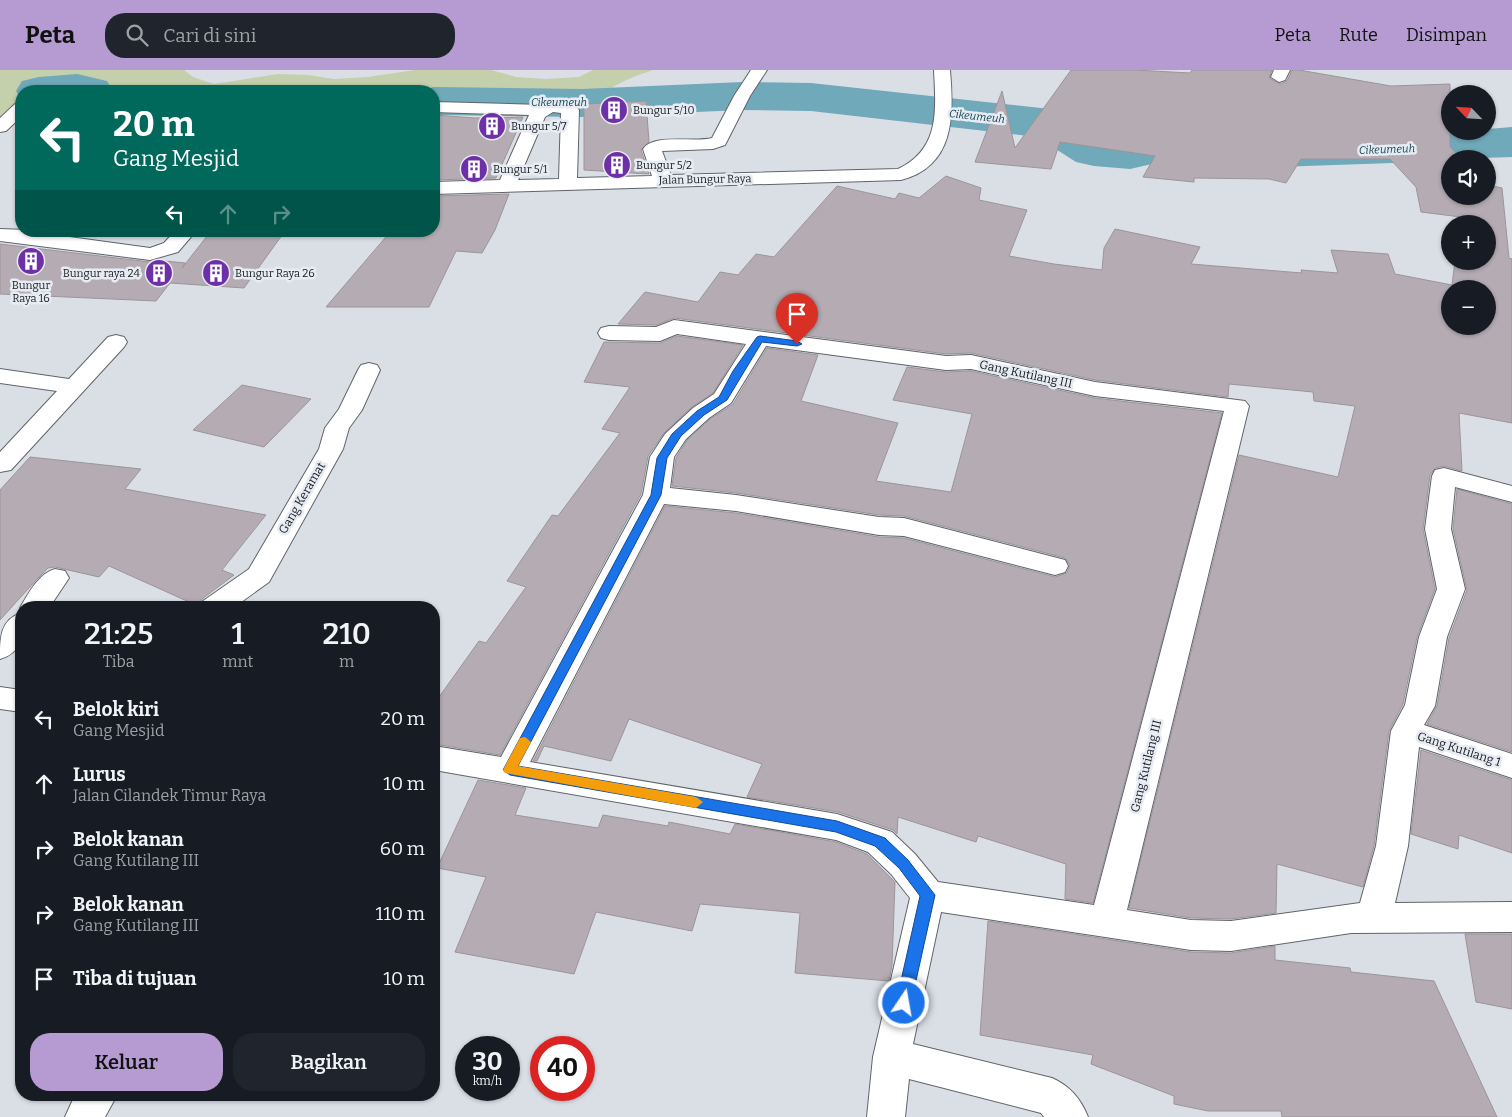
<!DOCTYPE html>
<html lang="id">
<meta charset="utf-8">
<style>
body{margin:0;font-family:Bitter,serif;background:#20242c;color:#f1f3f6;height:100vh;display:flex;flex-direction:column;font-size:19px;white-space:nowrap}
*{box-sizing:border-box;margin:0}
p{font-size:16px;color:#9ea1a6}
.icon{flex:none;width:28px;height:28px;fill:none;stroke:currentColor;stroke-width:2;stroke-linecap:round;stroke-linejoin:round}
.map{position:relative;flex:1;overflow:hidden}
.panel{position:absolute;left:15px;top:531px;width:425px;height:500px;display:flex;flex-direction:column;background:#171b24;border-radius:20px;box-shadow:0 1px 4px #0004}
.panel>*{flex:none}
.banner{position:absolute;left:15px;top:15px;width:425px;height:152px;border-radius:20px;box-shadow:0 1px 4px #0004;background:#00695c;color:#fff;overflow:hidden}
.needle{width:32px;rotate:295deg}
.controls{position:absolute;left:1441px;top:15px;display:grid;gap:10px}
.controls a{display:grid;place-items:center;width:55px;height:55px;border-radius:50%;background:#171b24;box-shadow:0 1px 4px #0004;font-size:25px}
.speed{position:absolute;left:455px;top:966px;display:flex;gap:10px;font-size:25px;font-weight:700;text-align:center}
.speed>*{display:grid;place-content:center;width:65px;height:65px;border-radius:50%;background:#171b24;box-shadow:0 1px 4px #0004;line-height:1}
.speed small{font-size:12px;font-weight:400}
.speed .limit{border:8px solid #d22;background:#fff;color:#111}
.pin{position:absolute;display:grid;place-items:center;width:42px;height:42px;color:#fff;margin:-51px -21px;border-radius:50% 50% 50% 0;rotate:-45deg;box-shadow:0 0 5px #0007}
.pin .icon{rotate:45deg}
.me{position:absolute;width:55px;margin:-28px;rotate:12deg;stroke-linejoin:round;filter:drop-shadow(0 0 4px #0008)}
.turn{display:flex;align-items:center;gap:18px;height:105px;padding:0 15px;font-size:22px}
.turn .icon{width:65px;height:65px;stroke-width:2.5}
.turn b{display:block;font-size:35px;line-height:42px}
.lanes{display:flex;align-items:center;height:48px;padding:0 15px;background:#0003;justify-content:center;gap:25px;direction:ltr}
.lanes .off{opacity:.35}
.eta{display:flex;justify-content:space-evenly;align-items:center;height:85px;text-align:center}
.eta b{font-size:30px;font-weight:600;line-height:35px}
.button{display:flex;gap:10px;margin-top:auto;padding:10px 15px}
.button a{flex:1;height:58px;border-radius:20px;background:#b69bd2;color:#111;font-size:20px;font-weight:600;line-height:58px;text-align:center}
.button a+a{background:#20242c;color:#f1f3f6}
ul{padding:0;list-style:none}
li{display:flex;align-items:center;gap:15px;height:65px;padding:0 15px}
li div{flex:1}
li b{display:block;font-size:19px}
li em{font-style:normal}
header{display:flex;align-items:center;gap:30px;box-sizing:border-box;height:70px;padding:0 25px;background:#b69bd2;color:#111}
header strong{font-size:24px}
nav{display:flex;gap:28px;margin-inline-start:auto;font-size:18px}
.search{width:350px;height:45px;background:#20242c;display:flex;align-items:center;gap:12px;box-sizing:border-box;padding:0 18px;border-radius:20px;color:#9ea1a6;font-size:19px}
.map>svg:first-child{display:block}
</style>
<header>
<strong>Peta</strong>
<div class="search"><svg class="icon" aria-label="search" viewBox="0 0 24 24"><circle cx="10" cy="10" r="6"/><path d="M15 15l6 6"/></svg>Cari di sini</div>
<nav><a>Peta</a><a>Rute</a><a>Disimpan</a></nav>
</header>
<div class="map">
<svg width="1512" height="1047" viewBox="0 0 1512 1047">
<rect width="100%" height="100%" fill="#dadfe6"/>
<path fill="#c4cfac" d="M0,0H184L193,7L214,14L278,4L308,5L334,9L368,7L415,0H491L516,7L546,9L579,7L593,0H653C639,5 623,10 610,19C586,34 572,49 542,43L434,44V21H21V32L0,47Z"/>
<g fill="none" stroke-linecap="round" stroke-linejoin="round">
<g fill="#70a9b9" fill-rule="evenodd">
<polygon points="77,4 107,11 113,21 21,21 21,29 16,21 22,11 39,7"/>
<polygon points="742,12 811,13 1050,39 1067,44 1106,67 1128,69 1150,63 1188,70 1488,61 1488,59 1512,57 1512,87 1450,89 1450,91 1188,100 1152,94 1130,99 1094,96 1076,92 1037,67 811,41 742,40 582,47 434,45 434,21 417,21 434,17 582,19"/>
</g>
</g>
<g fill="#b4acb2" stroke="#9c949a" fill-rule="evenodd">
<path d="M1071,0H1135L1190,3L1192,0H1272L1269,8L1280,14L1287,11L1292,0H1299L1391,16L1450,14V77L1462,89H1450V126H1488V115L1502,118L1509,188L1512,189V353L1459,343L1462,401L1444,396L1435,398L1430,405L1423,459L1435,519L1417,567L1403,634L1389,661L1374,776L1363,817L1277,794L1276,843L1231,849L1191,848L1129,838L1239,385L1338,407L1355,336L1314,331L1313,322L1229,314L1228,327L1095,310L971,283L946,284L674,248L656,255L618,254L645,222L698,232L720,202L738,205L756,184L774,187L837,116L895,129L899,123L919,128L946,106L981,118L979,130L1027,140L1009,186L1054,194L1102,200L1104,178L1115,159L1200,177L1191,194L1302,203L1301,200L1338,203L1331,180L1388,184L1395,204L1452,215L1455,191H1488V154H1460L1461,147L1421,142L1416,117L1390,89H1301L1286,113L1269,109L1194,108V112L1143,107L1155,86L1060,72L1051,99L975,92L1002,21L1015,78ZM1450,219H1488V256H1450Z"/>
<polygon points="646,31 649,72 641,80 649,104 584,100 584,34"/>
<polygon points="434,45 475,48 523,47 496,108 434,110"/>
<polygon points="509,124 495,160 482,183 456,181 429,237 326,237 391,161 434,161 434,126"/>
<polygon points="211,161 285,161 244,218 170,213 156,231 0,224 0,174 150,192 156,190 185,193 182,198"/>
<polygon points="677,266 743,275 713,323 692,337 664,363 648,386 641,424 500,685 434,674 434,634 479,571 486,573 526,517 507,511 552,445 558,446 620,363 602,359 630,317 584,312 604,272 660,273"/>
<polygon points="767,278 818,285 801,331 898,353 876,411 951,422 972,344 893,330 907,297 946,302 971,301 1095,328 1222,343 1093,833 1065,829 1066,794 978,766 976,772 898,747 897,764 893,760 838,742 747,727 762,694 629,649 611,691 544,676 537,691 533,691 665,436 736,443 879,467 904,468 1055,507 1067,503 1070,495 1065,488 904,446 879,445 736,423 672,416 676,388 687,370 710,349 733,334"/>
<polygon points="242,315 311,329 264,377 193,360"/>
<polygon points="30,387 141,399 125,419 266,445 222,500 234,505 202,529 198,536 109,496 99,507 55,497 48,498 38,508 0,550 0,420"/>
<polygon points="1457,419 1512,434 1512,682 1427,654 1437,636 1449,568 1467,520 1453,459"/>
<polygon points="1421,680 1512,710 1512,783 1459,765 1458,779 1411,764"/>
<polygon points="478,710 526,718 515,745 598,758 603,745 668,756 669,752 730,764 735,754 836,772 867,784 895,812 892,895 889,911 795,903 800,843 700,834 692,861 596,842 574,904 455,882 486,807 437,798"/>
<polygon points="988,851 1191,882 1231,883 1275,876 1275,890 1350,898 1351,902 1434,911 1497,1047 1282,1047 1281,1041 1208,1041 1174,1034 1174,1026 1091,994 1093,985 980,965"/>
<polygon points="1465,864 1512,864 1512,939 1476,932"/>
</g>
<g fill="none" stroke-linecap="round" stroke-linejoin="round">
<g stroke="#60646a" stroke-width="2">
<g id="minor">
<path d="M751,0H767L750,26L725,75L713,79L662,81L671,105L898,99C940,79 936,41 934,0H950C954,45 955,96 901,110L434,124V112L500,110L529,45L434,42V32L542,35C553,32 571,29 579,40L577,108L652,106L643,79C654,63 694,73 712,68L734,26ZM553,42L561,43L559,109L518,110L545,47Z"/>
<polygon points="1274,0 1290,0 1285,10 1279,12 1271,7"/>
<polygon points="21,33 21,47 6,61 0,62 0,48 15,34"/>
<polygon points="0,159 54,161 55,165 150,178 164,173 175,161 196,161 178,182 150,190 0,171"/>
<path d="M674,250L946,286L971,285L1095,312L1245,331L1249,336L1127,840L1191,850L1231,851L1360,833L1376,776L1391,661L1405,635L1419,567L1437,519L1425,459L1432,406L1435,400L1444,398L1512,416V432L1455,417L1451,459L1465,519L1447,567L1435,636L1424,655L1512,684V708L1419,677L1408,776L1395,833L1512,832V862L1351,863L1231,881L1191,880L941,842L913,974L1052,1008C1070,1016 1081,1029 1088,1047H1044L1041,1043L909,1009L905,1047H867L873,987L910,828L891,804L868,782L836,770L434,700V676L501,687L643,425L650,387L665,364L693,338L714,324L746,274L677,264L660,271L609,270L601,268L598,263L601,258L609,256L656,257ZM766,276L946,300L971,299L1095,326L1224,341L1094,835L938,812L915,784L892,762L837,744L530,692L664,434L736,441L879,465L904,466L1055,505L1065,502L1068,496L1065,490L904,448L879,447L736,425L670,418L674,387L686,369L709,348L731,333Z"/>
<polygon points="116,265 124,267 127,272 124,277 11,400 0,402 0,382 57,321 0,313 0,299 69,309 108,267"/>
<polygon points="369,293 377,295 380,300 362,340 349,358 343,379 269,512 233,538 199,538 203,531 249,499 319,379 325,358 339,339 358,300 361,295"/>
<path d="M55,499L65,501L69,508L49,538H21V540L20,538C28,524 39,503 55,499Z"/>
<path d="M21,543C22,564 24,582 0,589C0,568 0,550 21,543Z"/>
<polygon points="0,617 21,620 21,642 0,639"/>
<polygon points="75,1025 117,1025 105,1047 65,1047"/>
</g>
</g>
<use href="#minor" fill="#fff" fill-rule="evenodd"/>
</g>
<polygon fill="#1a73e8" stroke="#114b97" points="760,266 797,271 802,274 797,276 762,272 727,330 704,345 681,366 667,388 661,425 518,696 837,751 885,768 908,790 935,825 911,933 909,938 904,940 898,938 896,933 920,826 899,798 875,776 836,762 510,705 503,700 651,425 657,388 672,364 697,341 719,327 733,301 757,267"/>
<polygon fill="#f59e0b" points="525,667 531,672 518,696 696,727 703,732 696,738 505,703 503,700 505,696 520,668"/>
<defs>
<g id="building-disc" transform="scale(1.4375)"><circle r="9.5" fill="#6e30a6" stroke="#e7ecf4"/><path d="M-4-6H4V6H1V3H-1V6H-4ZM-2.5-4.3h1.7v1.8h-1.7ZM.8-4.3h1.7v1.8H.8ZM-2.5-1h1.7V.8h-1.7ZM.8-1h1.7V.8H.8Z" fill="#fff"/></g>
</defs>
<g fill-rule="evenodd">
<use href="#building-disc" x="614" y="40"/>
<use href="#building-disc" x="492" y="56"/>
<use href="#building-disc" x="617" y="95"/>
<use href="#building-disc" x="474" y="99"/>
<use href="#building-disc" x="31" y="191"/>
<use href="#building-disc" x="159" y="203"/>
<use href="#building-disc" x="216" y="203"/>
</g>
<g text-anchor="middle" stroke-width="5" stroke-linejoin="round" paint-order="stroke">
<g font-size="11" font-style="italic" fill="#114451" stroke="#e7ecf4">
<text x="559" y="36">Cikeumeuh</text>
<text transform="translate(977 46) rotate(6)" y="4">Cikeumeuh</text>
<text transform="translate(1387 79) rotate(-2)" y="4">Cikeumeuh</text>
</g>
<g font-size="11" fill="#191b1e" stroke="#e7ecf4" text-anchor="start">
<text x="633" y="44">Bungur 5/10</text>
<text x="511" y="60">Bungur 5/7</text>
<text x="636" y="99">Bungur 5/2</text>
<text x="493" y="103">Bungur 5/1</text>
<text x="140" y="207" text-anchor="end">Bungur raya 24</text>
<text x="235" y="207">Bungur Raya 26</text>
<text x="31" y="219" text-anchor="middle">Bungur<tspan x="31" dy="13">Raya 16</tspan></text>
</g>
<g font-size="11" fill="#191b1e" stroke="#e7ecf4">
<text transform="translate(705 109) rotate(-1)" y="4">Jalan Bungur Raya</text>
</g>
<g font-size="12" fill="#191b1e" stroke="#e7ecf4">
<text transform="translate(1026 304) rotate(12)" y="4">Gang Kutilang III</text>
<text transform="translate(302 428) rotate(-60)" y="4">Gang Keramat</text>
<text transform="translate(1459 679) rotate(18)" y="4">Gang Kutilang 1</text>
<text transform="translate(1146 696) rotate(-76)" y="4">Gang Kutilang III</text>
</g>
</g>
</svg>
<div class="controls">
<a><svg class="needle" viewBox="-14 -14 28 28"><path d="M0-13l5 13h-10z" fill="#e53935"/><path d="M0 13l5-13h-10z" fill="#9ea1a6"/></svg></a>
<a><svg class="icon" aria-label="sound" viewBox="0 0 24 24"><path d="M4 9h4l5-4v14l-5-4H4zM17 9q2 3 0 6"/></svg></a>
<a>+</a>
<a>−</a>
</div>
<div class="speed"><div>30<small>km/h</small></div><div class="limit">40</div></div>
<div class="pin" style="left:797px;top:274px;background:#d93025"><svg class="icon" aria-label="arrive" viewBox="0 0 24 24"><path d="M6 21V4h12l-3 4 3 4H6"/></svg></div>
<svg class="me" style="left:904px;top:933px" viewBox="-20 -20 40 40"><circle r="17" fill="#1a73e8" stroke="#fff" stroke-width="3"/><path d="M0-11L8 9 0 5-8 9z" fill="#fff"/></svg>
<div class="banner">
<div class="turn"><svg class="icon" aria-label="left" viewBox="0 0 24 24"><path d="M17 20v-9H6M10 6l-5 5 5 5"/></svg><div><b>20 m</b>Gang Mesjid</div></div>
<div class="lanes"><svg class="icon" aria-label="left" viewBox="0 0 24 24"><path d="M17 20v-9H6M10 6l-5 5 5 5"/></svg><svg class="icon off" aria-label="ahead" viewBox="0 0 24 24"><path d="M12 20V5M6 11l6-6 6 6"/></svg><svg class="icon off" aria-label="right" viewBox="0 0 24 24"><path d="M7 20v-9h11M14 6l5 5-5 5"/></svg></div>
</div>
<section class="panel">
<div class="eta">
<div><b>21:25</b><p>Tiba</p></div>
<div><b>1</b><p>mnt</p></div>
<div><b>210</b><p>m</p></div>
</div>
<ul>
<li><svg class="icon" aria-label="left" viewBox="0 0 24 24"><path d="M17 20v-9H6M10 6l-5 5 5 5"/></svg><div><b>Belok kiri</b><p>Gang Mesjid</p></div><em>20 m</em></li>
<li><svg class="icon" aria-label="ahead" viewBox="0 0 24 24"><path d="M12 20V5M6 11l6-6 6 6"/></svg><div><b>Lurus</b><p>Jalan Cilandek Timur Raya</p></div><em>10 m</em></li>
<li><svg class="icon" aria-label="right" viewBox="0 0 24 24"><path d="M7 20v-9h11M14 6l5 5-5 5"/></svg><div><b>Belok kanan</b><p>Gang Kutilang III</p></div><em>60 m</em></li>
<li><svg class="icon" aria-label="right" viewBox="0 0 24 24"><path d="M7 20v-9h11M14 6l5 5-5 5"/></svg><div><b>Belok kanan</b><p>Gang Kutilang III</p></div><em>110 m</em></li>
<li><svg class="icon" aria-label="arrive" viewBox="0 0 24 24"><path d="M6 21V4h12l-3 4 3 4H6"/></svg><div><b>Tiba di tujuan</b></div><em>10 m</em></li>
</ul>
<div class="button"><a>Keluar</a><a>Bagikan</a></div>
</section>
</div>
